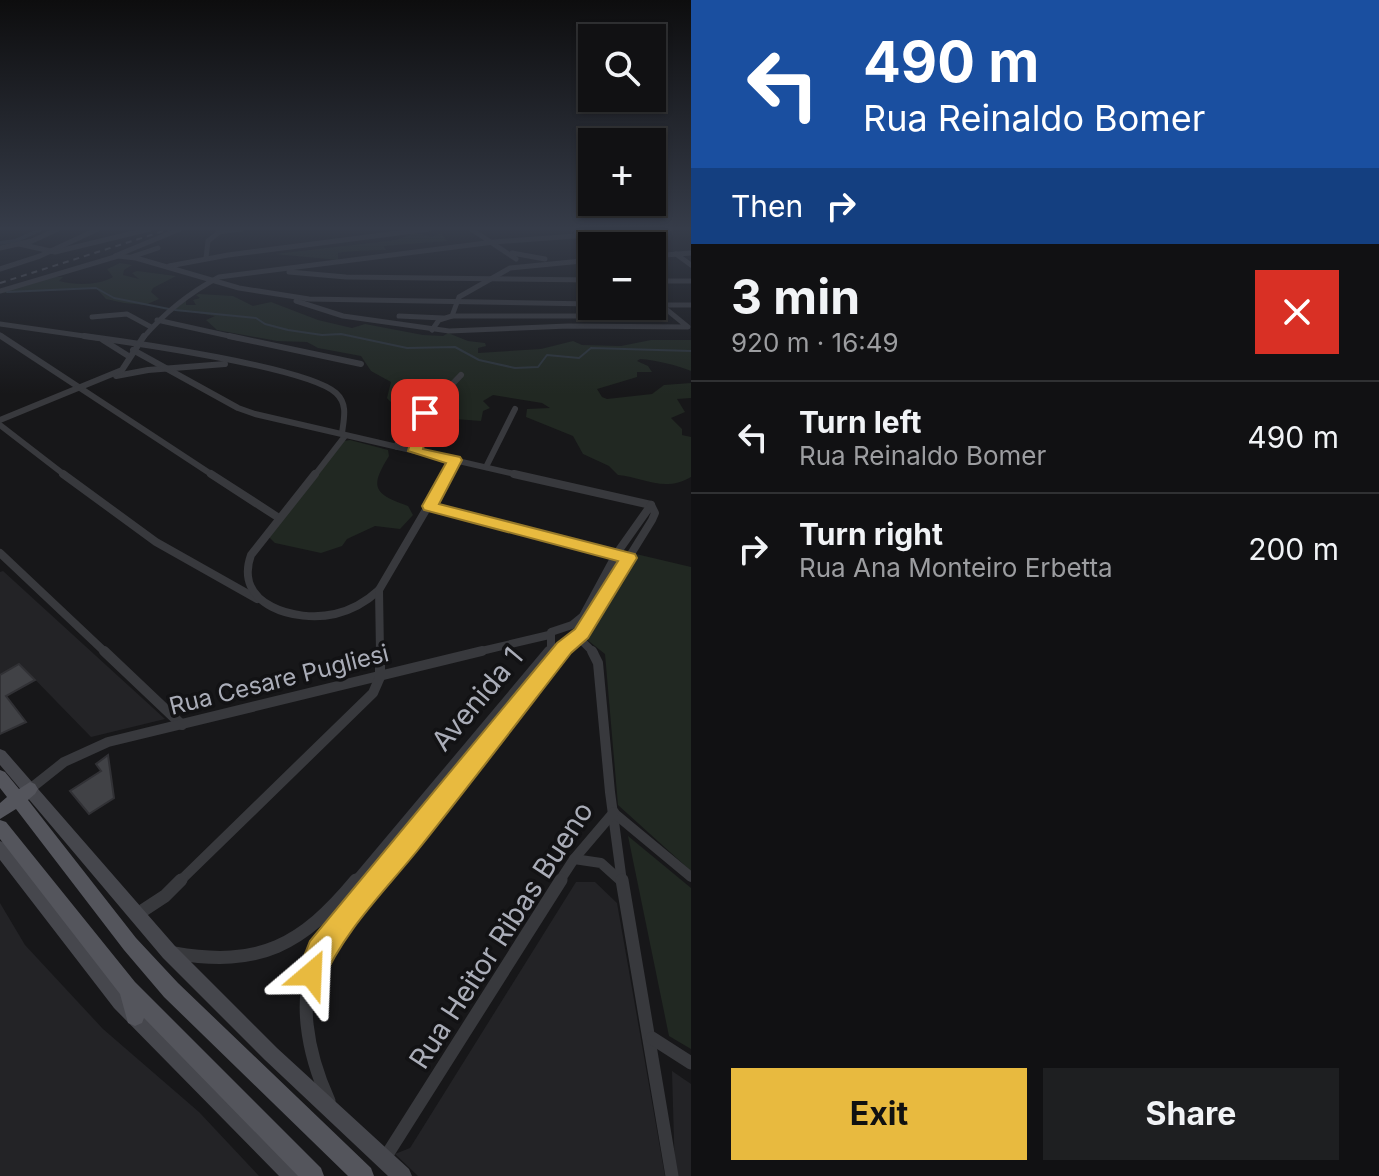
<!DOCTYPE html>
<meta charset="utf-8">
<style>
body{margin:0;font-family:Inter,sans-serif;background:#1e1f21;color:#f1f3f6;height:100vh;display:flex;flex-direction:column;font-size:30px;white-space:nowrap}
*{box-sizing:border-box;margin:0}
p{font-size:26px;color:#9c9da0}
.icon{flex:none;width:44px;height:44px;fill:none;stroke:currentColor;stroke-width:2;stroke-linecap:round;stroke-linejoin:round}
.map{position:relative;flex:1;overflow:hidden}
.drawer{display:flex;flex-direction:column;background:#111113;width:688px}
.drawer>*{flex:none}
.hud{background:#1a4fa0;color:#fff;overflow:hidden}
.tools{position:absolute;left:578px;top:24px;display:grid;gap:16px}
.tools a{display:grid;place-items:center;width:88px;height:88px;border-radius:0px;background:#111113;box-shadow:0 2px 6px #0004,0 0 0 2px #303133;font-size:40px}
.pin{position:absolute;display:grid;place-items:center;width:68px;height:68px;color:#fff;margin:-34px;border-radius:16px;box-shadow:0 4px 12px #0006}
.me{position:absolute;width:88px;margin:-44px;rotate:26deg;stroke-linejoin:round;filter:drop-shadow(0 0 6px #0008)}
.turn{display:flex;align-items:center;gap:28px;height:168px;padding:0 40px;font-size:36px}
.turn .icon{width:104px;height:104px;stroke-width:2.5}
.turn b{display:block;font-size:56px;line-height:68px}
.then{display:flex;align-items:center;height:76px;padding:0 40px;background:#0003;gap:16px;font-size:30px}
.round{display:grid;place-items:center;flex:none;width:84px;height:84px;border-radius:0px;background:#1e1f21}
.summary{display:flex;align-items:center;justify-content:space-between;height:136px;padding:0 40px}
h1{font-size:48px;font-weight:700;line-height:60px}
.cta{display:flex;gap:16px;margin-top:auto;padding:16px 40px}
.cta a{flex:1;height:92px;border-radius:0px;background:#e8ba3f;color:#111;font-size:32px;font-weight:700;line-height:92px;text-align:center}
.cta a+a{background:#1e1f21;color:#f1f3f6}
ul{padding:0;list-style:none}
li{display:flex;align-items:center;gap:24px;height:112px;padding:0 40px;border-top:2px solid #303133}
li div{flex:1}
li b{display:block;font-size:30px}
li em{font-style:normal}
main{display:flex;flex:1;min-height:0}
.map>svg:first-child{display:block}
</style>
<main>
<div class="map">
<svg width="691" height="1176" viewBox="0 0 691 1176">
<rect width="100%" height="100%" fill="#171719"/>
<g fill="#232326">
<polygon points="3,571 165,719 91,737 20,664 0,674 0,572"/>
<polygon points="576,882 595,882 617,903 665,1176 418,1176 395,1154 410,1148"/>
<polygon points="0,903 25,945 103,1029 199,1112 259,1176 0,1176"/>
<polygon points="672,1071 691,1084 691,1176 675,1176"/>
</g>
<g fill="#212822">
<path d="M417,232L431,237L441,233L447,241L384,246L386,250C376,250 345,251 338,253V260L275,254L396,240Z"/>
<path d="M120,263L132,265L124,270L123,275L139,279L132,273L137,271L176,276L153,288L151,292L159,299L145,305L124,303L106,299L96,288L0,293L51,277H63L59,281C76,285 97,286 113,277L107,269Z"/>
<path d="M199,294L233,296L253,306L271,302L318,320L352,328L365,324L423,335L443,336L448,333L468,341L485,343L486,346L478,348V353L541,349L573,341L582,345L621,346L651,340H691V371C676,365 656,360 640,359L637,361L648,366L652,372H637V377L597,389L602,397L607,399L652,394L664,385L691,383V398L677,399L685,412L671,418L682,429V435L691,437V477C664,493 643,477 618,475L609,466L583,454L573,436L526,417L527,409L550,408L542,403L493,395L483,401L490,408L483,411L481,421L455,419L459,408C435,389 407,422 387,398L391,382L371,371L361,356L318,348L307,342L277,341L217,330L206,320L215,316L175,309L186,299V305H196L193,300L200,298L196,295Z"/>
<path d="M350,440L388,450L389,456C369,488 374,494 408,506L413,515L400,529L375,526L347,539L342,546L321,553L275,543L269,537L344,441Z"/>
<polygon points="636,554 691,567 691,871 618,805 605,654 585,638"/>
<polygon points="628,836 691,888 691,1049 669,1036"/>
</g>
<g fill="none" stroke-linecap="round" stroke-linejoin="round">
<g stroke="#2d353c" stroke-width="2">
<polyline points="7,292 96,288 114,298 169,309"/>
<polyline points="175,310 256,318 265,324 288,330 322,335 341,334 407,348 455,347 479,360 515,368 538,367 547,355 579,358 591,348 691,351"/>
</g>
<polygon fill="#2d353c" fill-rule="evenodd" points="37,229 46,229 18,242 0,245 0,241 15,239"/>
</g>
<g fill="#414246" stroke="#313135" stroke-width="2">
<polygon points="19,664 35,680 6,696 26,722 0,734 0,675"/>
<polygon points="108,755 114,798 89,814 70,791 101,771 96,764"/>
</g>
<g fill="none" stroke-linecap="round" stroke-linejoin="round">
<g stroke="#38393d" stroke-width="5">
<polyline points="471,229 516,259"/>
<polyline points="218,232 241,229"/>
<polyline points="19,244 55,252 150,229"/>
<polyline points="0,248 32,241 58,229"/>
<polyline points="512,253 545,259"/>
<polyline points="676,254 691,265"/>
<polyline points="115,256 180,229"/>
<polyline points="652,256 691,253"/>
<polyline points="131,257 158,248"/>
<polyline points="206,258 208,241 223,229"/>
<polyline points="169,266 228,255 429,229"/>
<polyline points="0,269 40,256 98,229"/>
<polyline points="289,272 346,277 592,280"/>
<polyline points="652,281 691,281"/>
<polyline points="0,291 118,256 136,258 239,288 309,299 592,304"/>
<polyline points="296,301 343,316 449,331 568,326 688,327 661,305"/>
<polyline points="652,305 691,305"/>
<polyline points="399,316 443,318"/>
<polyline points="452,316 641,316 667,312"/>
<polyline points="92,317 127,314 151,327"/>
<polyline points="157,320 238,338"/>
<polyline points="0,324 98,338"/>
<polyline points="432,330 439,320 452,316 459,297 510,268 592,260"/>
<polyline points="0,335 4,338"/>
<path d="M143,338C165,312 189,293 219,277L494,242L669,229"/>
</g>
<g stroke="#38393d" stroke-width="6">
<polyline points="1,336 214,476"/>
<path d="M84,336C129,342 307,367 336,393C348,404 344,418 342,433L345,436L314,476"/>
<polyline points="229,336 361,364"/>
<polyline points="103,340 130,357"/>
<polyline points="133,350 238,408 255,414 523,476"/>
<polyline points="116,376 148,370 225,364"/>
<polyline points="0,420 122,370 144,336"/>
<polyline points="0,425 66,476"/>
<polyline points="397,447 400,431 395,427 404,410 441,396 461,375"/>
<polyline points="415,451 422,415 446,415"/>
<polyline points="486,467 515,409"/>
<polyline points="446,476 455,460"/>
</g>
<g stroke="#38393d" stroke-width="8">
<polyline points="63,474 156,542 257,599"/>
<polyline points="211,474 279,518"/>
<path d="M315,474L251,555C233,605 296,623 335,614C352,610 366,602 379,590"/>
<polyline points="514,474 651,505"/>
<polyline points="430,506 619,554"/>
<polyline points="0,553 106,653"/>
<polyline points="578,637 594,653"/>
<polyline points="380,653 379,590 447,474"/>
<polyline points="473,653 549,635"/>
<polyline points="547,653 551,649 551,632 572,625 583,616 617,553 651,505"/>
<polyline points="560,653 582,633 652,520 655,513 651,505"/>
</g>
<g stroke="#38393d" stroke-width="10">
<polyline points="104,651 182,725"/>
<polyline points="592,651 598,663 610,792 622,882"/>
<polyline points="30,789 64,762 108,742 482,651"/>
<polyline points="614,813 691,877"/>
<polyline points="574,859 601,863 621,881"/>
<polyline points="179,882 373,693 380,677 380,651"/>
<polyline points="355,882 549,651"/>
<polyline points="375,882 561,651"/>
<polyline points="559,882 574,859 614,812"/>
</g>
<g stroke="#38393d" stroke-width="13">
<polyline points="622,880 672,1176"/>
<polyline points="136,915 165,896 181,880"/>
<path d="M174,953C260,968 302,945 356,880"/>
<polyline points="652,1038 691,1063"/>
<path d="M329,1101C309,1057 293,993 322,949C337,925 359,903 377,880"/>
<polyline points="385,1158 561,880"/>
</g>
<g fill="#46474d" fill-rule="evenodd">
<polygon points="0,749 5,751 175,946 277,1048 409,1169 412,1176 388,1176 265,1060 163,958 0,765"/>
<polygon points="0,841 5,843 126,996 300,1169 303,1176 279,1176 114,1008 0,860"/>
</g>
<g fill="#54555c" fill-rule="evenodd">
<polygon points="0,770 5,772 19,789 30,782 35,784 38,789 35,794 28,800 136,938 178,983 371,1168 374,1176 348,1176 164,997 124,950 16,809 0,819 0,803 7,797 0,788"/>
<polygon points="0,820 6,822 135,982 321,1168 324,1176 298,1176 144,1018 142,1023 135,1026 128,1023 120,994 0,839"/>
</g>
<polyline stroke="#4f5056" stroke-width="2" stroke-dasharray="6 5" stroke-linecap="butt" points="0,283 170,229"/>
</g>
<linearGradient id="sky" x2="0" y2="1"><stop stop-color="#0d0d0e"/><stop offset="0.58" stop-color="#363c49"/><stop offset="1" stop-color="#363c49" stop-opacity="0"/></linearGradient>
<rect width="691" height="394" fill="url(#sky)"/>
<path fill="#e8ba3f" stroke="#977929" stroke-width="2" d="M425,409L432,413L423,449L460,457L462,460L439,504L635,554L637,558L588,638L571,653C520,719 469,786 417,851C382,894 343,932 321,984L311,988L301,984L297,974L310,941L557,643L575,629L618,561L424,510L422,506L446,463L408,451L418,413Z"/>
<g text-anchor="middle" stroke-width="7" stroke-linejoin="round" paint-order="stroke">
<g font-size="24" fill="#aaadb8" stroke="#121214">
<text transform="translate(279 680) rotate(-14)" y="8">Rua Cesare Pugliesi</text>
</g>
<g font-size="28" fill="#aaadb8" stroke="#121214">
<text transform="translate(477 699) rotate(-50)" y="10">Avenida 1</text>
<text transform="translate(501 935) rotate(-57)" y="10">Rua Heitor Ribas Bueno</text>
</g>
</g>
</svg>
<div class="tools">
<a><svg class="icon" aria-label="search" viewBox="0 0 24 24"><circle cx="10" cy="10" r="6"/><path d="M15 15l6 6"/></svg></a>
<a>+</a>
<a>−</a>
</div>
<div class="pin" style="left:425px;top:413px;background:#d93025"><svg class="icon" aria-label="arrive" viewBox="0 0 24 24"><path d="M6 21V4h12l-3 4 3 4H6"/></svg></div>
<svg class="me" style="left:311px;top:974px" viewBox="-20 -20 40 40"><path d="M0-17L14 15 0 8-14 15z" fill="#e8ba3f" stroke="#fff" stroke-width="4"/></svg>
</div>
<section class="drawer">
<div class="hud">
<div class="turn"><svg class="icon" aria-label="left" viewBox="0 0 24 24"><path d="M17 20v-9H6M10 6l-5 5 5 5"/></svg><div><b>490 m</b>Rua Reinaldo Bomer</div></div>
<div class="then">Then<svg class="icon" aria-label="right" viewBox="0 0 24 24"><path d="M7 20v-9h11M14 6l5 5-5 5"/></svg></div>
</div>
<div class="summary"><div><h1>3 min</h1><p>920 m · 16:49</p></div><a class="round" style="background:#d93025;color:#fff"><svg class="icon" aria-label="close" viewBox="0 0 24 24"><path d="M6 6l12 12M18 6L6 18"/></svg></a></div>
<ul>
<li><svg class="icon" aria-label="left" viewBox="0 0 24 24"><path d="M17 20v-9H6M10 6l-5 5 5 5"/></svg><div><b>Turn left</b><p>Rua Reinaldo Bomer</p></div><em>490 m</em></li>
<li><svg class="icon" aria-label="right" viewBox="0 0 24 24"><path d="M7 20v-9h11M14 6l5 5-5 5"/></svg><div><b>Turn right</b><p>Rua Ana Monteiro Erbetta</p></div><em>200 m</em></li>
</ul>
<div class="cta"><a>Exit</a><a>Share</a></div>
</section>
</main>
